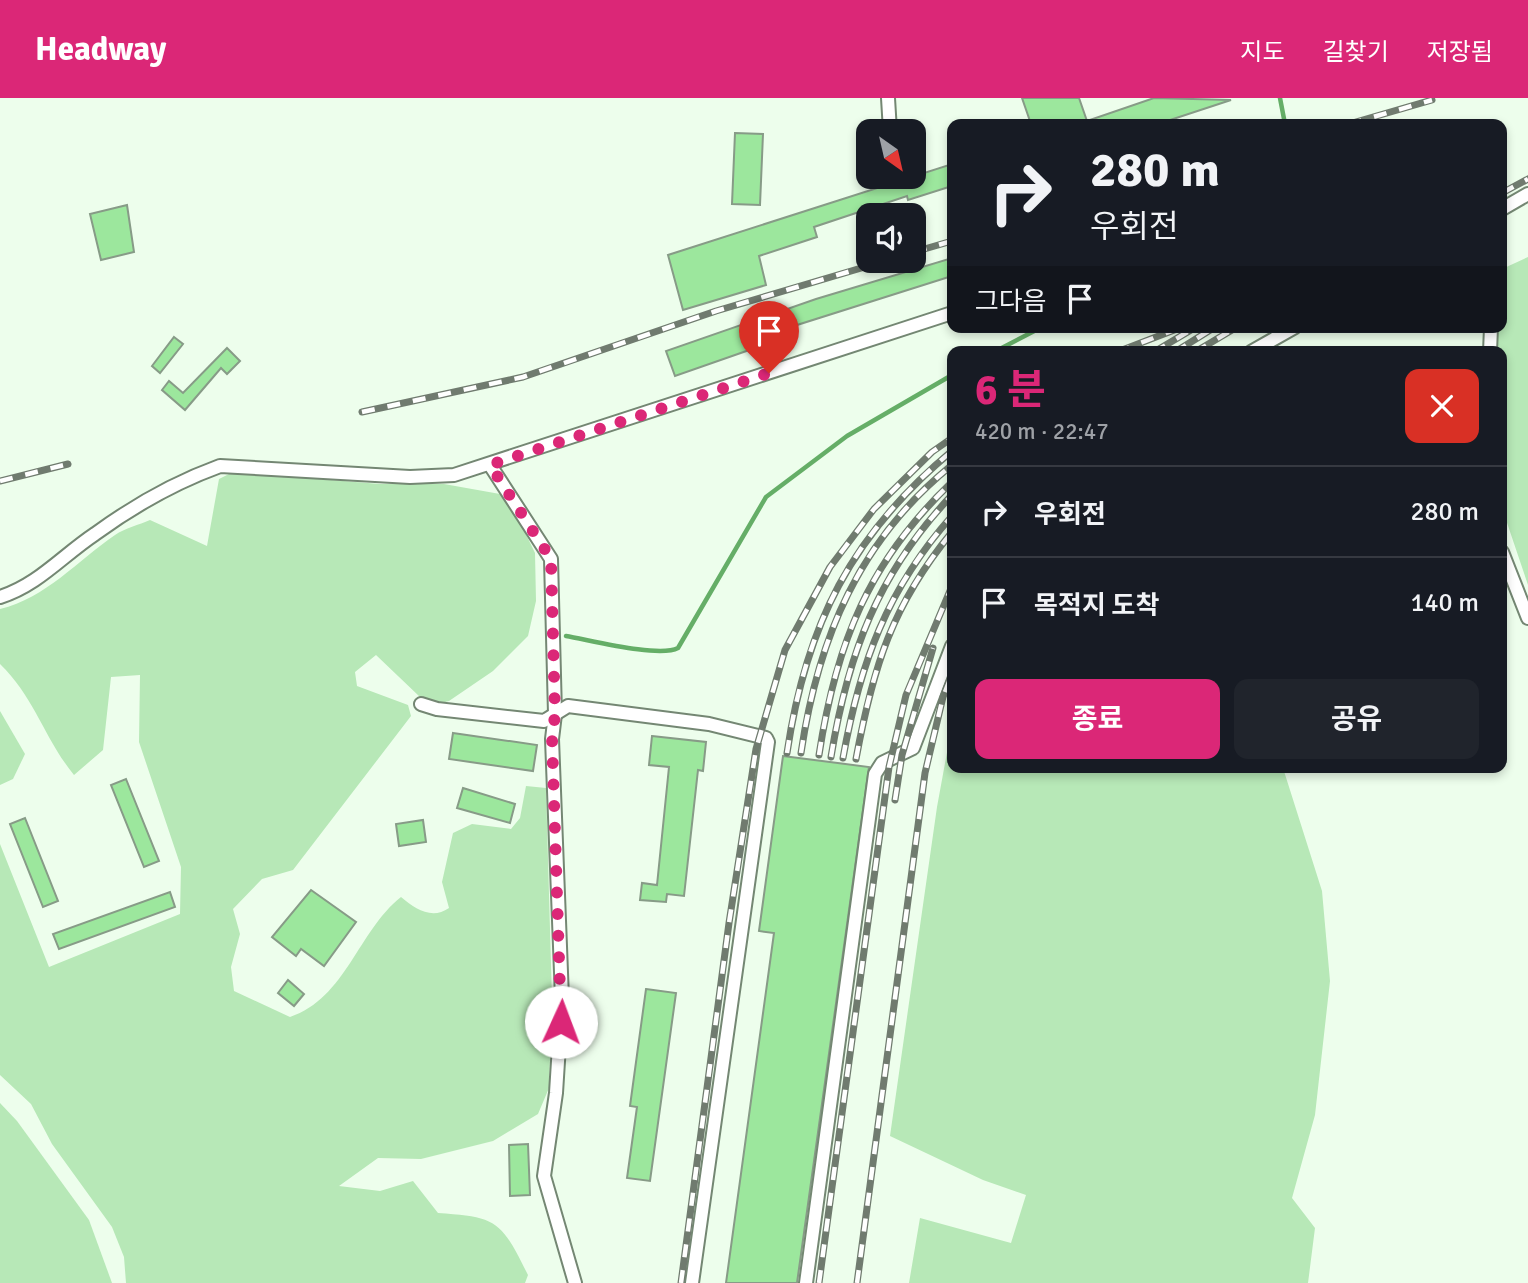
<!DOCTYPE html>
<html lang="ko">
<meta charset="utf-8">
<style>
body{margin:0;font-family:Signika,"Noto Sans KR",sans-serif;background:#20242c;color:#f1f3f6;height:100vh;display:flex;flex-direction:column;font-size:26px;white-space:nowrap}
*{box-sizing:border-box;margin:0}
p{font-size:23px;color:#9ea1a6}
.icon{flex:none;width:38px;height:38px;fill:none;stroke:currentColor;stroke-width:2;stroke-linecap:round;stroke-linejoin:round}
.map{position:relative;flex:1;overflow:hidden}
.drawer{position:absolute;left:947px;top:248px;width:560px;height:427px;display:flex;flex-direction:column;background:#171b24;border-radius:14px;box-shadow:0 4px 10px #0003}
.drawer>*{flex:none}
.banner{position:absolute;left:947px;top:21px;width:560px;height:214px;border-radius:14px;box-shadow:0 4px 10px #0003;background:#171b24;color:#f1f3f6;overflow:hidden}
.needle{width:46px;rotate:146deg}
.buttons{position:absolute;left:856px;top:21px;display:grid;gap:14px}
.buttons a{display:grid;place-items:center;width:70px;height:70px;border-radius:14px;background:#171b24;box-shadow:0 4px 10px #0003;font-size:35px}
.pin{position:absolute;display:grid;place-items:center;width:60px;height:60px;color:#fff;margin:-72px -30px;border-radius:50% 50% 50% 0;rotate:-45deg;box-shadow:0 0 7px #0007}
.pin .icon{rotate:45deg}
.me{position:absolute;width:77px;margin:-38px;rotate:2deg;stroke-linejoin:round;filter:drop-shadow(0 0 5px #0008)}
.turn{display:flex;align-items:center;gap:24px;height:147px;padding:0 28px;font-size:32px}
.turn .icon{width:91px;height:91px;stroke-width:2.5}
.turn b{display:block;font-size:49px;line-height:60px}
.then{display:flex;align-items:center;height:66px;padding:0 28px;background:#0003;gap:14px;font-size:26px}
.round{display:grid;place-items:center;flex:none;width:74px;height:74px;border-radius:14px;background:#20242c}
.headline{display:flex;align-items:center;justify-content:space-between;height:119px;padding:0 28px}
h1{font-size:42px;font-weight:700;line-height:52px;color:#db2777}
.action{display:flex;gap:14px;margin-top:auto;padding:14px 28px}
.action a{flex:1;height:80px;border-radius:14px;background:#db2777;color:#fff;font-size:28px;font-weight:700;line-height:80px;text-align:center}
.action a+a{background:#20242c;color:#f1f3f6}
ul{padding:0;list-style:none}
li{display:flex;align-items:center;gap:21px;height:91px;padding:0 28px;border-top:2px solid #363941}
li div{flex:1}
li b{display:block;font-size:26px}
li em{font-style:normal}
header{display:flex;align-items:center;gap:42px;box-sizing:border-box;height:98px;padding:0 35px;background:#db2777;color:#fff}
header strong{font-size:33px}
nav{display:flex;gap:38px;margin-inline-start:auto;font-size:24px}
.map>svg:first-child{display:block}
</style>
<header>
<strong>Headway</strong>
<nav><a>지도</a><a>길찾기</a><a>저장됨</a></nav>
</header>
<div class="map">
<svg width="1528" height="1185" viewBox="0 0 1528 1185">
<rect width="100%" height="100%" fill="#edfeec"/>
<g fill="#b7e8b7">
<polygon points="1528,159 1528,487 1502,410 1502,254 1495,254 1497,229 1502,229 1502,171"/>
<path d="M233,374L380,386H444L500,396L519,422L535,455L536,503L528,538L493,573L449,603L437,606L420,599L376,557L355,574L357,588L408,607L411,618L293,772L262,781L233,811L240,836L231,869L234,893L290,919C346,900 358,833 401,799C415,811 432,822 449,810L442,784L453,735L472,726L511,731L520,720L526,688L546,690L552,902L549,990L538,1016L493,1043L421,1061L378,1060L339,1088L380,1093L413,1083L438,1115C498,1119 501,1123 528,1177L525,1185H126L124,1159L112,1129L52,1046L31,1006L0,977V746L49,869L180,816L181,769L139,644L140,577L111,579L103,652L74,677C44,640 35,600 0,566V511C46,500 77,463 115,437C125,430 139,427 150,422L207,448L219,381Z"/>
<polygon points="0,613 25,656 13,681 0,687"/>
<polygon points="952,627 952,670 1283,670 1322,793 1330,883 1315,1017 1292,1100 1315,1130 1308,1185 909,1185 920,1120 1011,1145 1026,1097 983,1082 890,1038 937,709"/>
<polygon points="0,1005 17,1023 89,1122 112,1185 0,1185"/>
</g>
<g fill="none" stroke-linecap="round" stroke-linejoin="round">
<g stroke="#65ae67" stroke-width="4.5">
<polyline points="1280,0 1285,26"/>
<polyline points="994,254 1042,229"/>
<path d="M566,538C590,542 659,560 678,550L766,399L847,338L952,277"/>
</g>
</g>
<g fill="#9ce79d" stroke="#879b87" stroke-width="2">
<polygon points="1022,0 1079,0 1087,23 1154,0 1231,2 1158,26 1031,26"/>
<polygon points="735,35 763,36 760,107 732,106"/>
<polygon points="952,66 952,88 908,102 907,98 814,129 817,139 759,158 766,187 683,212 668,157"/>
<polygon points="127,107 134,154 101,162 90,116"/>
<polygon points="952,160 952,178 775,234 778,242 675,278 666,253 816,201"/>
<polygon points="174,239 183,246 160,275 152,268"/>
<polygon points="227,250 240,263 227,276 221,270 185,312 162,292 169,283 183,295"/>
<polygon points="453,635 537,647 533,673 449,661"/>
<polygon points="652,638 706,644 703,673 698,672 684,798 667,796 666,804 640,802 642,785 657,787 669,669 649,667"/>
<polygon points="783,658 869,669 797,1185 726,1185 774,835 759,833"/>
<polygon points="126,681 159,763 144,769 111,687"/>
<polygon points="463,690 515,706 510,725 457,710"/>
<polygon points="25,720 58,803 43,809 10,726"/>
<polygon points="423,722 426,744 399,748 396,726"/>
<polygon points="311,792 356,824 324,868 301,851 296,858 272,839"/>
<polygon points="170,794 175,809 59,851 53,836"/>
<polygon points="288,882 304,896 294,908 278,895"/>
<polygon points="646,891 676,895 650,1083 627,1080 637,1009 630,1008"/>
<polygon points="528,1046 530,1097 510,1098 509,1047"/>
</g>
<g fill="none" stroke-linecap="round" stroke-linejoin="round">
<g stroke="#748773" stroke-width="16">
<g id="minor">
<polyline points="888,0 890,33"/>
<polyline points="1502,111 1528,96"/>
<polyline points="1251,254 1295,229"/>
<polyline points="1490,254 1491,229"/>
<polyline points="490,367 551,461 555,616 552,641 562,900 556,995 544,1078 575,1185"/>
<polyline points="1502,454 1528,520"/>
<path d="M0,499C38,487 62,458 95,436C132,409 176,384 220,368L410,379L454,377L952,215"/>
<polyline points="421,606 437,611 544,623 568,608 709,626 766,640 768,644 692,1185"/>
<polyline points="806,1185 875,676 882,665 913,650 952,548"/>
</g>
</g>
<use href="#minor" stroke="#fff" stroke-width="12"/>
<g stroke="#707b6f" stroke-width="7">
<g id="rail">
<polyline points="1349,26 1432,2"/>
<polyline points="1502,95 1528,81"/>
<polyline points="914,154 952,143"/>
<polyline points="1117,254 1182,229"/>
<polyline points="1154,254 1196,229"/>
<polyline points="1175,254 1215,229"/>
<polyline points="1195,254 1237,229"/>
<polyline points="362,314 523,279 716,213 885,163"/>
<polyline points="0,383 68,366"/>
<path d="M787,655C806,527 851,437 952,353"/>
<path d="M801,655C818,540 859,442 952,367"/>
<path d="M819,657C836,545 869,463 952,384"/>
<path d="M831,659C848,555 878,475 952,397"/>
<path d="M843,660C860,565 887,491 952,418"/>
<path d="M856,661C873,569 892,507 952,434"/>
<polyline points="895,702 902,657 933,550"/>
<polyline points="681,1185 729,825 756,651 785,552 830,469 874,411 932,354 952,340"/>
<polyline points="819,1185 889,669 906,597 952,488"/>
<polyline points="857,1185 925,675 943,599 952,576"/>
</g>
</g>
<use href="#rail" stroke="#fff" stroke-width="4.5" stroke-dasharray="13" stroke-linecap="butt"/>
</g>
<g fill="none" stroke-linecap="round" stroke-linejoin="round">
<polyline stroke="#db2777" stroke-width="12" stroke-dasharray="0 21.6" points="561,924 552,640 555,617 551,461 490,367 769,275"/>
</g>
</svg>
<div class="buttons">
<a><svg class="needle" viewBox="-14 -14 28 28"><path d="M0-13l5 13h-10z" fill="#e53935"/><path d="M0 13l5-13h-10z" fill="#9ea1a6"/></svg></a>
<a><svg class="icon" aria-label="sound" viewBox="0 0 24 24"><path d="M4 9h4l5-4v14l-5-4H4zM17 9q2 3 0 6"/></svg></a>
</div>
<div class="pin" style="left:769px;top:275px;background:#d93025"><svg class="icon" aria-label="arrive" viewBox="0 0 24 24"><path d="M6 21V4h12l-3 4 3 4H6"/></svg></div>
<svg class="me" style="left:561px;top:924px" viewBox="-20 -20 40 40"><circle r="19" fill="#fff"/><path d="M0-13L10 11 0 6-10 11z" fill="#db2777"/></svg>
<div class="banner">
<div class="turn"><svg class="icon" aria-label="right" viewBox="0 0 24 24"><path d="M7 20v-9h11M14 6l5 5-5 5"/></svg><div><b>280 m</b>우회전</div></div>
<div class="then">그다음<svg class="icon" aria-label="arrive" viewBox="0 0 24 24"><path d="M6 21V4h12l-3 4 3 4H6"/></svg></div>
</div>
<section class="drawer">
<div class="headline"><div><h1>6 분</h1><p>420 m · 22:47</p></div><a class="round" style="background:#d93025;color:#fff"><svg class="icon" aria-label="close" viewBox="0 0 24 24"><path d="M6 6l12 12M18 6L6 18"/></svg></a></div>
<ul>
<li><svg class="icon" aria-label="right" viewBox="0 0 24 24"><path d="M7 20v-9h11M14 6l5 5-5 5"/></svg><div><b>우회전</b></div><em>280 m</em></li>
<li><svg class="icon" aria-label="arrive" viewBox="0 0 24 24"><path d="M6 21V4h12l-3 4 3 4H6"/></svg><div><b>목적지 도착</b></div><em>140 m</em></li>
</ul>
<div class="action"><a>종료</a><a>공유</a></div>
</section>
</div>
